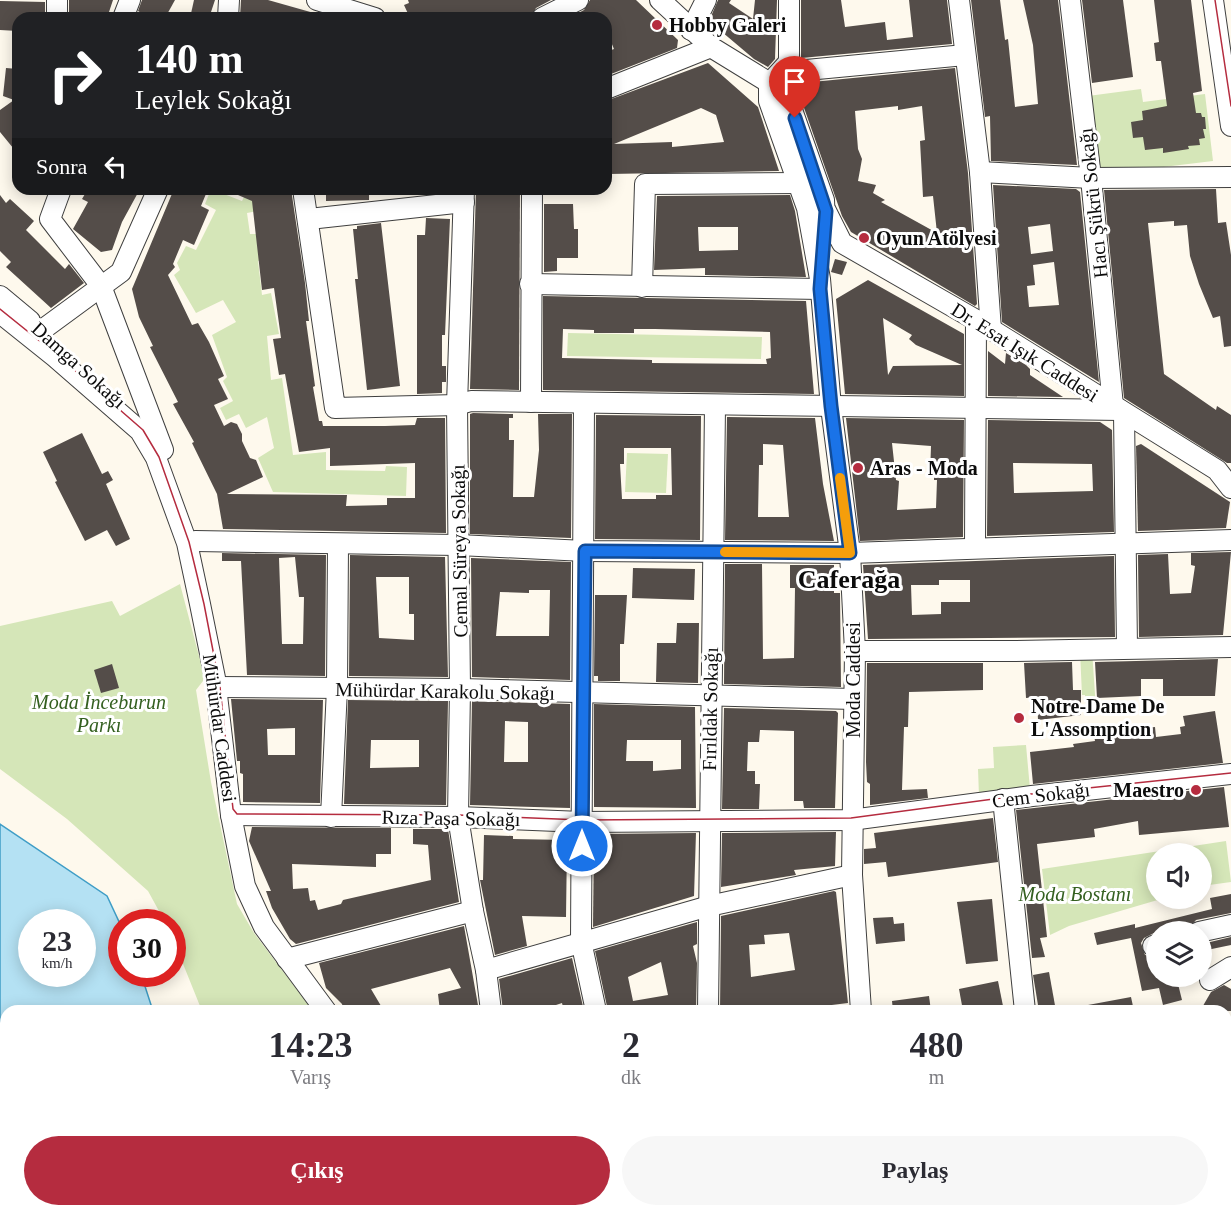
<!DOCTYPE html>
<html lang="tr">
<meta charset="utf-8">
<style>
body{margin:0;font-family:Georgia,serif;background:#f7f7f7;color:#2b2b33;height:100vh;display:flex;flex-direction:column;font-size:22px;white-space:nowrap}
*{box-sizing:border-box;margin:0}
p{font-size:20px;color:#7c7c81}
.icon{flex:none;width:33px;height:33px;fill:none;stroke:currentColor;stroke-width:2;stroke-linecap:round;stroke-linejoin:round}
.map{position:relative;flex:1;overflow:hidden}
.details{position:absolute;left:0px;top:1005px;width:1232px;height:212px;display:flex;flex-direction:column;background:#fff;border-radius:18px 18px 0 0;box-shadow:0 3px 15px #0003}
.details>*{flex:none}
.top-card{position:absolute;left:12px;top:12px;width:600px;height:183px;border-radius:18px;box-shadow:0 3px 15px #0003;background:#202124;color:#fff;overflow:hidden}
.fabs{position:absolute;left:1146px;top:843px;display:grid;gap:12px}
.fabs a{display:grid;place-items:center;width:66px;height:66px;border-radius:50%;background:#fff;box-shadow:0 3px 15px #0003;font-size:30px}
.speed{position:absolute;left:18px;top:909px;display:flex;gap:12px;font-size:30px;font-weight:700;text-align:center}
.speed>*{display:grid;place-content:center;width:78px;height:78px;border-radius:50%;background:#fff;box-shadow:0 3px 15px #0003;line-height:1}
.speed small{font-size:15px;font-weight:400}
.speed .limit{border:9px solid #d22;background:#fff;color:#111}
.pin{position:absolute;display:grid;place-items:center;width:51px;height:51px;color:#fff;margin:-62px -26px;border-radius:50% 50% 50% 0;rotate:-45deg;box-shadow:0 0 6px #0007}
.pin .icon{rotate:45deg}
.me{position:absolute;width:66px;margin:-33px;rotate:0deg;stroke-linejoin:round;filter:drop-shadow(0 0 4px #0008)}
.turn{display:flex;align-items:center;gap:21px;height:126px;padding:0 24px;font-size:27px}
.turn .icon{width:78px;height:78px;stroke-width:2.5}
.turn b{display:block;font-size:42px;line-height:51px}
.then{display:flex;align-items:center;height:57px;padding:0 24px;background:#0003;gap:12px;font-size:22px}
.eta{display:flex;justify-content:space-evenly;align-items:center;height:102px;text-align:center}
.eta b{font-size:36px;font-weight:600;line-height:42px}
.cta{display:flex;gap:12px;margin-top:auto;padding:12px 24px}
.cta a{flex:1;height:69px;border-radius:36px;background:#b52c3f;color:#fff;font-size:24px;font-weight:600;line-height:69px;text-align:center}
.cta a+a{background:#f7f7f7;color:#2b2b33}
.map>svg:first-child{display:block}
</style>
<div class="map">
<svg width="1231" height="1216" viewBox="0 0 1231 1216">
<rect width="100%" height="100%" fill="#fef9ed"/>
<g fill="#d5e6b8">
<polygon points="1141,89 1143,102 1205,94 1213,161 1097,175 1088,96"/>
<polygon points="211,189 242,201 248,189 257,211 247,213 250,234 261,234 264,260 258,261 262,295 271,293 279,334 267,336 271,380 282,378 293,455 326,452 326,470 385,471 386,466 407,467 406,496 273,492 258,458 274,448 267,417 246,428 239,414 226,420 220,408 233,401 223,381 227,377 212,335 236,322 223,300 196,313 174,275 180,270 177,263 186,246 196,250 216,210 205,204"/>
<polygon points="568,333 762,337 761,359 567,356"/>
<polygon points="627,453 668,454 666,493 625,492"/>
<polygon points="180,584 204,675 203,681 196,690 211,782 237,904 254,933 313,1011 202,1011 173,939 172,922 165,922 148,891 67,819 0,769 0,626 112,601 120,616"/>
<polygon points="1092,650 1096,709 1086,710 1085,695 1082,695 1080,651"/>
<polygon points="1026,745 1030,789 979,796 978,769 994,768 993,747"/>
<polygon points="1226,841 1231,882 1202,886 1202,854 1156,854 1156,898 1161,899 1069,926 1050,935 1042,869"/>
<polygon points="357,1211 428,1211 430,1216 360,1216"/>
</g>
<polygon fill="#e5eeca" points="1231,1081 1231,1124 1226,1127 1226,1084"/>
<path fill="#b4e1f3" stroke="#3f9dc6" stroke-width="1.5" fill-rule="evenodd" d="M0,824L107,896L121,926L122,974H141L153,1011H6V1210H313L317,1216H0ZM32,922H82V974H32Z"/>
<g fill="#544d49" fill-rule="evenodd">
<polygon points="69,0 113,0 107,18 69,18"/>
<polygon points="142,0 175,0 165,18 150,18 138,11"/>
<polygon points="194,0 215,0 209,18 190,18"/>
<polygon points="241,0 268,0 321,15 321,18 240,18"/>
<polygon points="408,0 551,0 536,8 530,18 410,18 404,5 409,3"/>
<polygon points="590,0 636,0 678,40 677,48 606,76 606,52 614,49 606,30 606,18 569,18 584,10"/>
<polygon points="718,0 731,0 729,3 753,19 755,0 777,0 775,59 768,67 754,59 709,21"/>
<polygon points="801,0 841,0 845,27 885,22 887,40 913,37 909,0 947,0 952,44 801,58"/>
<polygon points="971,0 1000,0 1005,40 1008,39 1015,107 1038,104 1033,45 1023,0 1058,0 1077,165 991,161 990,116 985,117"/>
<polygon points="1082,0 1123,0 1133,77 1092,83"/>
<polygon points="1154,0 1191,0 1202,91 1193,93 1196,113 1201,113 1202,117 1205,117 1206,129 1203,129 1205,138 1199,139 1200,145 1188,146 1189,149 1163,153 1163,148 1145,150 1143,137 1133,138 1131,122 1143,120 1142,111 1167,106 1161,61 1156,61 1154,43 1159,42"/>
<polygon points="0,1 45,2 45,18 18,18 18,31 0,30"/>
<path d="M708,63L758,107L779,171L609,174L606,101ZM701,108L716,115L724,142L672,147V142L614,144Z"/>
<polygon points="6,68 18,69 18,154 0,132 0,110 14,100 3,96"/>
<path d="M955,68L968,173L977,304L975,306L851,232L842,216L802,102V83ZM898,106V110L922,106L925,140L920,141L923,197L933,196L937,233L881,202L885,200L873,193L876,185L858,181L862,159L858,149L855,111Z"/>
<path d="M993,185L1076,189L1080,192L1099,382L1002,322ZM1050,224L1053,251L1031,254L1028,227ZM1054,262L1059,305L1029,307L1027,286L1035,285L1033,265Z"/>
<polygon points="88,189 140,189 122,222 112,250 101,252 73,229 88,202 82,199"/>
<polygon points="174,189 208,189 201,206 209,210 194,245 183,240 173,264 175,267 168,275 192,325 198,323 209,342 224,376 218,379 228,399 214,405 224,426 231,422 237,424 242,434 242,441 250,458 256,460 263,477 227,494 347,495 346,506 387,505 387,498 415,498 415,463 330,466 330,448 299,452 285,374 279,375 273,339 281,338 274,288 262,290 252,201 224,189 291,189 305,283 309,321 306,321 315,386 313,387 319,421 322,421 323,426 385,426 415,425 417,418 445,418 446,533 223,529 217,494 192,443 194,442 173,404 178,402 150,347 153,346 139,317 132,289"/>
<polygon points="326,189 369,189 369,200 326,201"/>
<polygon points="476,189 520,189 519,390 470,389"/>
<polygon points="1216,189 1218,223 1226,222 1231,255 1231,346 1224,347 1220,316 1213,318 1199,284 1190,256 1187,225 1174,226 1174,221 1148,223 1164,374 1216,410 1217,406 1231,415 1231,463 1227,463 1124,398 1104,190"/>
<polygon points="0,195 6,203 10,199 34,221 26,230 65,269 69,264 84,283 51,308 6,267 11,262 0,251"/>
<path d="M790,195L795,211L806,277L705,275V268L654,270L657,196ZM698,227H738V250L699,251Z"/>
<polygon points="544,204 573,204 574,229 578,229 578,258 557,258 557,271 544,272"/>
<polygon points="426,218 450,219 445,335 442,335 442,366 446,366 446,382 442,382 442,393 417,394 417,235 425,235"/>
<polygon points="381,223 400,386 367,390 355,279 358,279 353,229 357,229 357,226"/>
<polygon points="835,259 847,262 842,275 831,272"/>
<path d="M868,280L964,334V396L845,394L836,299ZM883,318L912,335L909,339L916,345L962,365L893,366L888,375Z"/>
<path d="M543,296L806,301L814,394L543,390ZM563,329L594,330V333H634V329H655L770,332L771,358L766,359L767,364L652,363V360L562,358Z"/>
<polygon points="988,351 1005,364 1006,353 1026,365 1030,369 1030,375 1063,397 988,396"/>
<polygon points="473,413 513,414 513,418 509,418 509,440 514,440 513,497 534,497 539,450 538,414 572,414 571,538 470,534 470,414"/>
<path d="M596,415L701,416L700,540L595,539ZM624,448H671L672,495H656V499H622L620,464H624Z"/>
<path d="M727,417L815,418L823,484L834,541L725,540ZM763,444L783,445L789,517H758L759,465H763Z"/>
<path d="M846,418L964,420L963,537L860,541ZM892,443L931,446L930,475H934V480H937L936,508L897,510L899,481L896,480Z"/>
<path d="M988,420L1100,422L1112,430L1114,532L987,536ZM1013,463L1092,464L1093,491L1014,493Z"/>
<polygon points="82,433 102,474 108,471 113,480 106,484 130,539 116,546 107,530 85,541 55,482 57,481 43,452"/>
<polygon points="1141,444 1230,502 1226,528 1138,531 1136,446"/>
<polygon points="1231,552 1223,635 1139,637 1138,555 1168,554 1170,594 1191,593 1195,566 1191,565 1191,553"/>
<path d="M222,553L326,555L325,676L247,675L241,561H222ZM295,557L299,597H304L303,644H282L279,558Z"/>
<path d="M350,555L445,557L448,677L349,676ZM376,577H409V614H414V640L379,638Z"/>
<path d="M1114,556L1115,637L868,639L863,565ZM939,580H970V602H941V614L912,615L911,585H939Z"/>
<path d="M471,558L571,562L570,680L472,677ZM529,590H550L549,636H496L500,592L529,593Z"/>
<polygon points="725,564 762,564 763,659 794,658 795,588 790,588 790,565 834,565 834,593 840,593 841,687 724,684"/>
<polygon points="633,568 695,569 694,600 632,598"/>
<polygon points="595,595 627,595 624,644 620,644 620,681 598,681 598,676 594,676"/>
<polygon points="677,623 699,623 698,683 656,682 657,643 676,643"/>
<polygon points="1218,659 1215,696 1163,696 1163,679 1141,679 1141,696 1097,698 1095,662"/>
<polygon points="1072,662 1073,690 1081,690 1081,715 1038,720 1037,697 1026,698 1024,663"/>
<polygon points="867,663 983,663 983,690 909,692 908,727 904,727 902,790 927,789 928,798 870,805 870,784 867,782 866,762"/>
<polygon points="112,664 119,688 101,693 94,670"/>
<path d="M231,699L323,700L320,803L243,802V774L240,773V761H237ZM295,728V755H268L267,729Z"/>
<path d="M348,700L448,701L446,805L344,804ZM371,740H419V767L370,768Z"/>
<path d="M472,701L570,704V808L470,805ZM505,721L528,722V762H504Z"/>
<path d="M594,704L695,707L696,808L594,807ZM627,740H681V769L653,771V761H626Z"/>
<polygon points="724,708 836,711 838,713 835,808 804,808 803,801 794,801 794,731 760,730 759,742 748,742 747,771 755,771 755,784 760,784 759,809 722,809"/>
<polygon points="1215,711 1223,763 1033,784 1030,752 1074,747 1073,744 1095,741 1094,735 1116,731 1155,727 1156,737 1181,734 1180,727 1185,726 1183,716"/>
<polygon points="1224,787 1229,827 1139,835 1138,821 1094,829 1095,837 1037,844 1047,937 1040,938 1045,957 1032,958 1016,810"/>
<polygon points="993,818 998,862 888,877 886,862 864,864 864,849 876,848 874,833"/>
<polygon points="252,827 391,828 391,854 376,854 376,867 292,864 293,889 308,888 310,901 315,900 318,910 341,904 343,900 431,880 428,845 413,844 413,829 448,829 459,902 296,944 290,939 272,908 266,891 271,891 249,841"/>
<polygon points="836,832 835,866 794,870 796,875 721,887 722,833"/>
<polygon points="696,833 694,896 593,927 594,834"/>
<polygon points="484,835 513,836 513,839 566,840 567,843 566,917 522,916 527,946 495,955 480,880 483,880"/>
<path d="M834,891L836,892L848,1003L783,1011H720L721,916ZM789,933L795,970L751,977L749,945L765,944L764,935Z"/>
<polygon points="1231,894 1231,913 1196,920 1186,932 1156,932 1144,938 1141,943 1145,955 1156,957 1156,976 1187,976 1188,982 1178,984 1182,1000 1163,1005 1159,988 1142,991 1131,938 1097,945 1094,933 1135,924 1135,928 1212,909 1210,898"/>
<polygon points="992,899 998,961 966,964 957,902"/>
<polygon points="893,917 894,924 904,923 905,941 876,944 873,918"/>
<path d="M697,922V944L693,946L697,963L696,1011H608L595,951ZM661,962L668,995L633,1001L628,977Z"/>
<polygon points="464,926 479,1011 440,1011 438,994 461,988 450,968 371,989 384,1011 344,1011 342,1004 326,988 319,963"/>
<polygon points="1231,937 1231,945 1202,951 1202,944"/>
<polygon points="572,958 584,1011 564,1011 562,1003 538,1011 503,1011 499,979"/>
<polygon points="1049,972 1056,1011 1039,1011 1033,975"/>
<polygon points="998,981 1004,1011 963,1011 959,989"/>
<polygon points="1224,985 1231,989 1231,1011 1200,1011 1211,992"/>
<polygon points="929,996 931,1011 893,1011 892,1001"/>
<polygon points="1131,997 1134,1011 1088,1011 1088,1005"/>
</g>
<g fill="none" stroke-linecap="round" stroke-linejoin="round">
<g stroke="#3f3f3f" stroke-width="22">
<g id="minor">
<polyline points="317,0 375,18"/>
<polyline points="660,0 711,47 786,93 824,200 825,222"/>
<polyline points="959,0 980,172 991,330"/>
<polyline points="1070,0 1091,178 1113,406"/>
<polyline points="1213,0 1231,126"/>
<polyline points="57,18 57,0"/>
<polyline points="123,18 130,0"/>
<polyline points="228,18 229,0"/>
<polyline points="542,18 578,0"/>
<polyline points="691,30 706,0"/>
<polyline points="789,62 796,71 965,55"/>
<polyline points="769,84 769,101 807,208 820,279 831,407 850,553 855,651 852,875 861,1011"/>
<polyline points="769,84 789,62 789,0"/>
<polyline points="606,89 711,47"/>
<polyline points="980,172 1091,178 1231,177"/>
<polyline points="61,189 50,219 101,286 163,450"/>
<polyline points="303,189 335,408 457,405 471,401 1120,410"/>
<polyline points="464,189 457,405 460,689 458,817 473,911 486,970 491,1011"/>
<polyline points="826,211 842,243 976,320 1217,470 1231,488"/>
<polyline points="309,219 464,202"/>
<polyline points="530,284 820,289"/>
<polyline points="642,287 645,184 800,183"/>
<polyline points="0,296 30,321"/>
<polyline points="0,313 55,357 140,431 156,458 187,543 200,604 215,678 231,815 245,886 264,927 326,1011"/>
<polyline points="42,330 121,272 158,189"/>
<polyline points="531,402 532,189"/>
<polyline points="584,404 581,941 596,1011"/>
<polyline points="1124,413 1127,648"/>
<polyline points="195,541 458,545 585,551 850,553 1231,540"/>
<polyline points="975,547 976,320"/>
<polyline points="855,651 1013,651 1231,647"/>
<polyline points="216,687 460,689 854,699"/>
<polyline points="1003,799 1025,1011"/>
<polyline points="231,815 458,817 582,822 851,820 1032,796 1231,774"/>
<polyline points="331,817 337,688 338,545"/>
<polyline points="1199,932 1231,925"/>
<polyline points="1153,946 1156,945"/>
<polyline points="287,959 473,911"/>
<polyline points="486,970 709,906 852,875"/>
<polyline points="1210,980 1231,967"/>
<polyline points="708,1011 715,406"/>
<polyline points="1226,1202 1231,1200"/>
<polyline points="887,1210 888,1216"/>
<polyline points="1048,1210 1049,1216"/>
<polyline points="1182,1216 1199,1210"/>
</g>
</g>
<use href="#minor" stroke="#fff" stroke-width="20"/>
<g stroke="#b52c3f" stroke-width="1.5">
<polyline points="1215,0 1231,106"/>
<polyline points="0,309 57,355 143,430 159,457 189,542 204,604 220,687 233,809 237,814 458,815 582,820 851,818 1031,794 1231,773"/>
</g>
</g>
<g fill="none" stroke-linecap="round" stroke-linejoin="round">
<g stroke="#114b97" stroke-width="15">
<polyline id="route" points="582,846 585,551 850,553 831,406 820,289 826,211 795,118"/>
</g>
<use href="#route" stroke="#1a73e8" stroke-width="10"/>
<polyline stroke="#f59e0b" stroke-width="10" points="725,552 850,553 840,478"/>
</g>
<g fill="#b52c3f" stroke="#fff" stroke-width="2">
<circle cx="657" cy="25" r="6"/>
<circle cx="864" cy="238" r="6"/>
<circle cx="858" cy="468" r="6"/>
<circle cx="1019" cy="718" r="6"/>
<circle cx="1196" cy="790" r="6"/>
</g>
<g text-anchor="middle" stroke-width="6" stroke-linejoin="round" paint-order="stroke">
<g font-size="20" font-weight="bold" fill="#0c0c0c" stroke="#fff" text-anchor="start">
<text x="669" y="32">Hobby Galeri</text>
<text x="876" y="245">Oyun Atölyesi</text>
<text x="870" y="475">Aras - Moda</text>
<text x="1031" y="713">Notre-Dame De<tspan x="1031" dy="23">L'Assomption</tspan></text>
<text x="1184" y="797" text-anchor="end">Maestro</text>
</g>
<g font-size="20" fill="#0c0c0c" stroke="#fff">
<text transform="translate(1093 203) rotate(-96)" y="7">Hacı Şükrü Sokağı</text>
<text transform="translate(1025 352) rotate(32)" y="7">Dr. Esat Işık Caddesi</text>
<text transform="translate(79 365) rotate(42)" y="7">Damga Sokağı</text>
<text transform="translate(459 551) rotate(-91)" y="7">Cemal Süreya Sokağı</text>
<text transform="translate(853 680) rotate(-90)" y="7">Moda Caddesi</text>
<text transform="translate(445 691) rotate(1)" y="7">Mühürdar Karakolu Sokağı</text>
<text transform="translate(710 709) rotate(-89)" y="7">Fırıldak Sokağı</text>
<text transform="translate(220 728) rotate(82)" y="7">Mühürdar Caddesi</text>
<text transform="translate(1041 795) rotate(-7)" y="7">Cem Sokağı</text>
<text transform="translate(451 818) rotate(1)" y="7">Rıza Paşa Sokağı</text>
</g>
<g font-size="20" font-style="italic" fill="#346020" stroke="#fff">
<text x="99" y="709">Moda İnceburun<tspan x="99" dy="23">Parkı</tspan></text>
<text x="1075" y="901">Moda Bostanı</text>
</g>
<g font-size="26" font-weight="bold" fill="#0c0c0c" stroke="#fff">
<text x="849" y="588">Caferağa</text>
</g>
</g>
</svg>
<div class="fabs">
<a><svg class="icon" aria-label="sound" viewBox="0 0 24 24"><path d="M4 9h4l5-4v14l-5-4H4zM17 9q2 3 0 6"/></svg></a>
<a><svg class="icon" aria-label="layers" viewBox="0 0 24 24"><path d="M12 4l9 5-9 5-9-5zM3 14l9 5 9-5"/></svg></a>
</div>
<div class="speed"><div>23<small>km/h</small></div><div class="limit">30</div></div>
<div class="pin" style="left:795px;top:118px;background:#d93025"><svg class="icon" aria-label="arrive" viewBox="0 0 24 24"><path d="M6 21V4h12l-3 4 3 4H6"/></svg></div>
<svg class="me" style="left:582px;top:846px" viewBox="-20 -20 40 40"><circle r="17" fill="#1a73e8" stroke="#fff" stroke-width="3"/><path d="M0-11L8 9 0 5-8 9z" fill="#fff"/></svg>
<div class="top-card">
<div class="turn"><svg class="icon" aria-label="right" viewBox="0 0 24 24"><path d="M7 20v-9h11M14 6l5 5-5 5"/></svg><div><b>140 m</b>Leylek Sokağı</div></div>
<div class="then">Sonra<svg class="icon" aria-label="left" viewBox="0 0 24 24"><path d="M17 20v-9H6M10 6l-5 5 5 5"/></svg></div>
</div>
<section class="details">
<div class="eta">
<div><b>14:23</b><p>Varış</p></div>
<div><b>2</b><p>dk</p></div>
<div><b>480</b><p>m</p></div>
</div>
<div class="cta"><a>Çıkış</a><a>Paylaş</a></div>
</section>
</div>
